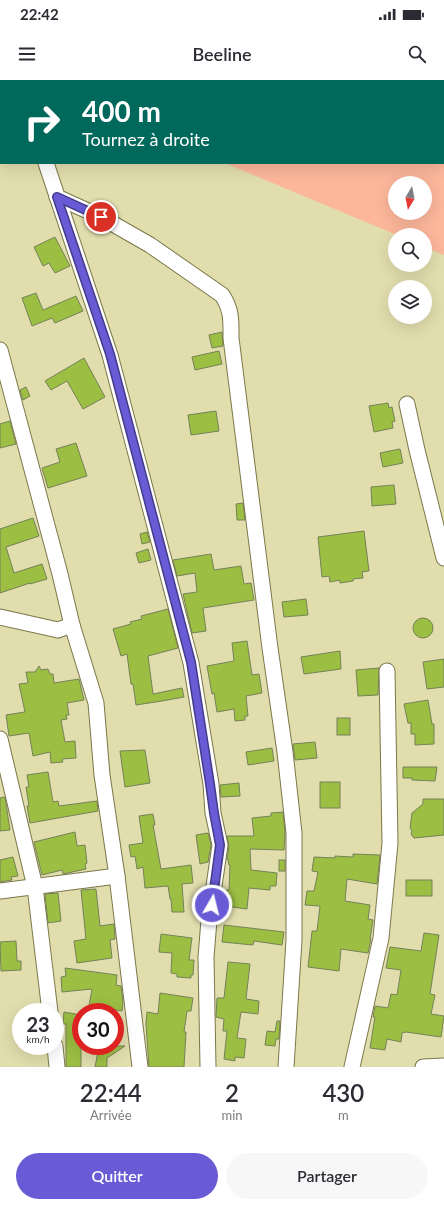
<!DOCTYPE html>
<html lang="fr">
<meta charset="utf-8">
<style>
body{margin:0;font-family:Lato,sans-serif;background:#f7f7f7;color:#2b2b33;height:100vh;display:flex;flex-direction:column;font-size:15px;white-space:nowrap}
*{box-sizing:border-box;margin:0}
p{font-size:13px;color:#7c7c81}
.icon{flex:none;width:22px;height:22px;fill:none;stroke:currentColor;stroke-width:2;stroke-linecap:round;stroke-linejoin:round}
.map{position:relative;height:987px;overflow:hidden}
.side{display:flex;flex-direction:column;background:#fff;flex:1}
.side>*{flex:none}
.banner{position:absolute;left:0px;top:0px;width:444px;height:84px;box-shadow:0 4px 16px #0002;background:#00695c;color:#fff;overflow:hidden}
.needle{width:26px;rotate:190deg}
.buttons{position:absolute;left:388px;top:96px;display:grid;gap:8px}
.buttons a{display:grid;place-items:center;width:44px;height:44px;border-radius:50%;background:#fff;box-shadow:0 4px 16px #0002;font-size:20px}
.speed{position:absolute;left:12px;top:923px;display:flex;gap:8px;font-size:20px;font-weight:700;text-align:center}
.speed>*{display:grid;place-content:center;width:52px;height:52px;border-radius:50%;background:#fff;box-shadow:0 4px 16px #0002;line-height:1}
.speed small{font-size:10px;font-weight:400}
.speed .limit{border:6px solid #d22;background:#fff;color:#111}
.pin{position:absolute;display:grid;place-items:center;width:34px;height:34px;color:#fff;margin:-17px;border:2px solid #fff;border-radius:50%;box-shadow:0 1px 4px #0007}
.me{position:absolute;width:44px;margin:-22px;rotate:8deg;stroke-linejoin:round;filter:drop-shadow(0 0 3px #0008)}
.turn{display:flex;align-items:center;gap:14px;height:84px;padding:0 16px;font-size:18px}
.turn .icon{width:52px;height:52px;stroke-width:2.5}
.turn b{display:block;font-size:28px;line-height:34px}
.eta{display:flex;justify-content:space-evenly;align-items:center;height:68px;text-align:center}
.eta b{font-size:24px;font-weight:600;line-height:28px}
.button{display:flex;gap:8px;margin-top:auto;padding:8px 16px}
.button a{flex:1;height:46px;border-radius:24px;background:#685bd5;color:#fff;font-size:16px;font-weight:600;line-height:46px;text-align:center}
.button a+a{background:#f7f7f7;color:#2b2b33}
.status{display:flex;justify-content:space-between;align-items:center;height:28px;padding:0 20px;background:#fff;direction:ltr}
.status svg{height:11px;fill:currentColor}
header{display:flex;justify-content:space-between;align-items:center;height:52px;padding:0 16px;background:#fff;font-size:18px;font-weight:600}
.map>svg:first-child{display:block}
</style>
<div class="status"><b>22:42</b><svg viewBox="0 0 49 12"><path d="M0 12V9h3v3zM5 12V6h3v6zM10 12V3h3v9zM15 12V0h3v12zM26 1h20v11H26zM47 4h2v5h-2z"/></svg></div>
<header><svg class="icon" aria-label="menu" viewBox="0 0 24 24"><path d="M4 6h16M4 12h16M4 18h16"/></svg>Beeline<svg class="icon" aria-label="search" viewBox="0 0 24 24"><circle cx="10" cy="10" r="6"/><path d="M15 15l6 6"/></svg></header>
<div class="map">
<svg width="444" height="987" viewBox="0 0 444 987">
<rect width="100%" height="100%" fill="#e2ddad"/>
<path fill="#fcb79b" fill-rule="evenodd" d="M73,0H444V175L425,167V155H397L225,83H443V1ZM395,103H425V133H395Z"/>
<g fill="none" stroke-linecap="round" stroke-linejoin="round">
<g stroke="#3e95b1" stroke-width="3.5">
<polyline points="415,0 417,1"/>
<polyline points="443,24 444,25"/>
</g>
</g>
<g fill="#9cbe43" stroke="#748258">
<polygon points="55,157 70,186 55,193 49,183 43,186 34,167"/>
<polygon points="36,213 43,230 76,216 83,231 55,243 52,238 32,246 22,218"/>
<polygon points="222,252 223,266 212,268 209,255"/>
<polygon points="219,271 222,284 195,290 192,277"/>
<polygon points="84,278 105,317 83,329 67,301 51,310 45,301"/>
<polygon points="26,307 30,316 23,320 20,310"/>
<polygon points="388,323 389,328 392,327 395,341 392,342 393,348 374,352 369,326"/>
<polygon points="216,331 219,351 191,355 188,335"/>
<polygon points="10,341 16,364 0,368 0,344"/>
<polygon points="76,363 87,396 48,408 42,388 60,382 56,369"/>
<polygon points="400,369 403,383 383,387 380,373"/>
<polygon points="394,405 396,424 372,426 371,407"/>
<polygon points="243,423 245,440 237,440 236,424"/>
<polygon points="33,438 39,456 6,467 14,493 42,484 47,499 30,504 30,503 0,513 0,449"/>
<polygon points="364,451 369,491 362,492 363,498 353,499 353,501 340,503 340,500 330,502 329,496 322,497 318,457"/>
<polygon points="147,452 150,462 142,464 140,454"/>
<polygon points="148,469 151,480 139,483 136,473"/>
<polygon points="211,474 214,490 241,486 244,504 251,503 254,520 203,528 206,551 192,553 183,514 197,512 195,493 177,496 173,480"/>
<polygon points="306,519 308,535 284,537 282,522"/>
<polygon points="168,529 178,568 148,576 153,614 182,608 184,617 162,621 136,625 133,604 131,604 127,574 121,576 113,549 131,544 130,542 142,539 141,536"/>
<circle cx="423" cy="548" r="10"/>
<polygon points="247,561 252,595 259,594 262,613 246,616 248,636 245,636 245,640 235,641 234,629 217,632 214,613 212,614 207,586 234,581 232,563"/>
<polygon points="340,571 341,589 304,594 301,577"/>
<polygon points="444,579 444,607 427,609 423,582"/>
<polygon points="39,586 41,590 48,589 50,594 53,594 54,603 79,599 84,620 67,623 69,635 66,635 67,639 61,640 65,662 75,661 76,678 62,679 63,682 51,683 50,672 33,676 29,653 9,656 6,635 25,632 19,604 28,603 26,592 35,592"/>
<polygon points="379,588 378,615 358,616 356,590"/>
<polygon points="428,620 432,644 434,644 434,664 415,665 415,654 411,654 411,643 408,643 404,624"/>
<rect x="337" y="638" width="13" height="17"/>
<polygon points="315,662 317,678 295,680 293,664"/>
<polygon points="272,668 274,681 248,685 246,672"/>
<polygon points="145,670 150,703 125,707 120,671"/>
<polygon points="403,687 437,687 435,701 412,700 412,698 403,698"/>
<polygon points="48,692 53,722 58,721 59,726 97,721 98,731 30,743 27,726 29,726 26,707 29,707 27,695"/>
<rect x="320" y="702" width="20" height="26"/>
<polygon points="239,703 240,716 221,717 220,705"/>
<polygon points="5,717 10,750 0,751 0,718"/>
<polygon points="423,719 444,719 444,755 414,758 411,754 412,751 410,748 412,733 423,724"/>
<polygon points="283,732 285,752 284,770 250,769 251,790 277,793 276,806 270,806 270,810 249,808 247,829 224,826 226,810 229,810 230,785 229,785 228,779 227,780 229,766 227,756 254,756 252,738 271,736 271,733"/>
<polygon points="153,734 155,745 153,745 161,789 191,785 193,803 182,804 184,832 172,832 171,819 170,819 168,806 145,808 143,787 137,789 135,776 131,777 129,765 143,763 139,736"/>
<polygon points="75,752 77,766 85,765 87,783 85,784 86,789 63,794 62,790 42,795 34,762"/>
<polygon points="208,753 211,765 208,782 200,784 196,755"/>
<polygon points="353,774 380,775 377,804 347,799 345,821 370,825 368,839 373,840 370,859 371,859 368,873 341,869 339,891 308,887 312,851 317,851 320,826 305,825 307,811 314,811 318,792 312,791 314,777 335,778 335,776 353,777"/>
<polygon points="13,777 18,796 11,797 12,800 0,802 0,780"/>
<rect x="279" y="780" width="6" height="11"/>
<rect x="406" y="800" width="26" height="16"/>
<polygon points="96,809 100,846 114,844 115,859 110,860 112,878 77,883 74,861 86,859 81,810"/>
<polygon points="58,813 61,841 48,843 45,814"/>
<polygon points="224,845 284,852 282,865 254,861 253,865 222,862"/>
<polygon points="424,853 439,855 430,914 435,915 431,934 444,936 441,957 406,952 402,953 401,962 387,959 385,970 370,968 375,937 373,937 375,926 388,928 391,914 397,915 401,890 386,888 390,867 421,871"/>
<polygon points="161,854 192,858 189,880 194,880 193,895 191,895 191,898 177,897 177,894 171,893 172,873 159,872"/>
<polygon points="16,861 17,881 21,881 21,890 1,891 0,862"/>
<polygon points="228,882 250,884 246,919 259,921 258,934 241,932 237,958 246,959 244,978 235,977 235,981 224,979 227,951 223,951 224,939 216,937 217,918 224,918"/>
<polygon points="65,888 117,895 116,905 121,906 123,922 122,931 89,926 92,909 62,912 61,897 66,896"/>
<polygon points="160,913 193,918 191,931 187,931 184,952 186,952 184,987 149,987 146,944 147,932 158,934"/>
<polygon points="64,932 81,935 81,987 66,987 66,944 63,944"/>
<polygon points="277,941 280,941 279,959 276,959 275,966 265,965 267,951 275,952"/>
<polygon points="99,966 125,966 107,978 107,987 95,987"/>
</g>
<g fill="none" stroke-linecap="round" stroke-linejoin="round">
<g stroke="#7b774a" stroke-width="17">
<g id="minor">
<polyline points="14,0 15,1"/>
<polyline points="46,83 110,275 191,583 211,704 213,733 220,765 209,840 206,877 208,987"/>
<path d="M57,117L101,137L150,165L222,215C232,230 231,241 231,258L270,568L285,672L294,753V860L286,987"/>
<polyline points="0,270 60,494 72,545 96,623 102,695 117,796 140,987"/>
<polyline points="407,324 417,370 444,478"/>
<polyline points="0,537 58,550 72,545"/>
<polyline points="0,659 35,807 50,932"/>
<polyline points="0,811 117,796"/>
<polyline points="55,966 57,987"/>
<polyline points="352,987 381,858 390,763 387,591"/>
<polyline points="423,987 444,986"/>
</g>
</g>
<use href="#minor" stroke="#fff" stroke-width="15"/>
</g>
<g fill="none" stroke-linecap="round" stroke-linejoin="round">
<g stroke="#443b8a" stroke-width="10">
<polyline id="route" points="101,137 57,117 110,274 191,582 210,704 214,733 220,765 212,825"/>
</g>
<use href="#route" stroke="#685bd5" stroke-width="7"/>
</g>
</svg>
<div class="buttons">
<a><svg class="needle" viewBox="-14 -14 28 28"><path d="M0-13l5 13h-10z" fill="#e53935"/><path d="M0 13l5-13h-10z" fill="#7c7c81"/></svg></a>
<a><svg class="icon" aria-label="search" viewBox="0 0 24 24"><circle cx="10" cy="10" r="6"/><path d="M15 15l6 6"/></svg></a>
<a><svg class="icon" aria-label="layers" viewBox="0 0 24 24"><path d="M12 4l9 5-9 5-9-5zM3 14l9 5 9-5"/></svg></a>
</div>
<div class="speed"><div>23<small>km/h</small></div><div class="limit">30</div></div>
<div class="pin" style="left:101px;top:137px;background:#d93025"><svg class="icon" aria-label="arrive" viewBox="0 0 24 24"><path d="M6 21V4h12l-3 4 3 4H6"/></svg></div>
<svg class="me" style="left:212px;top:825px" viewBox="-20 -20 40 40"><circle r="17" fill="#685bd5" stroke="#fff" stroke-width="3"/><path d="M0-11L8 9 0 5-8 9z" fill="#fff"/></svg>
<div class="banner">
<div class="turn"><svg class="icon" aria-label="right" viewBox="0 0 24 24"><path d="M7 20v-9h11M14 6l5 5-5 5"/></svg><div><b>400 m</b>Tournez à droite</div></div>
</div>
</div>
<section class="side">
<div class="eta">
<div><b>22:44</b><p>Arrivée</p></div>
<div><b>2</b><p>min</p></div>
<div><b>430</b><p>m</p></div>
</div>
<div class="button"><a>Quitter</a><a>Partager</a></div>
</section>
